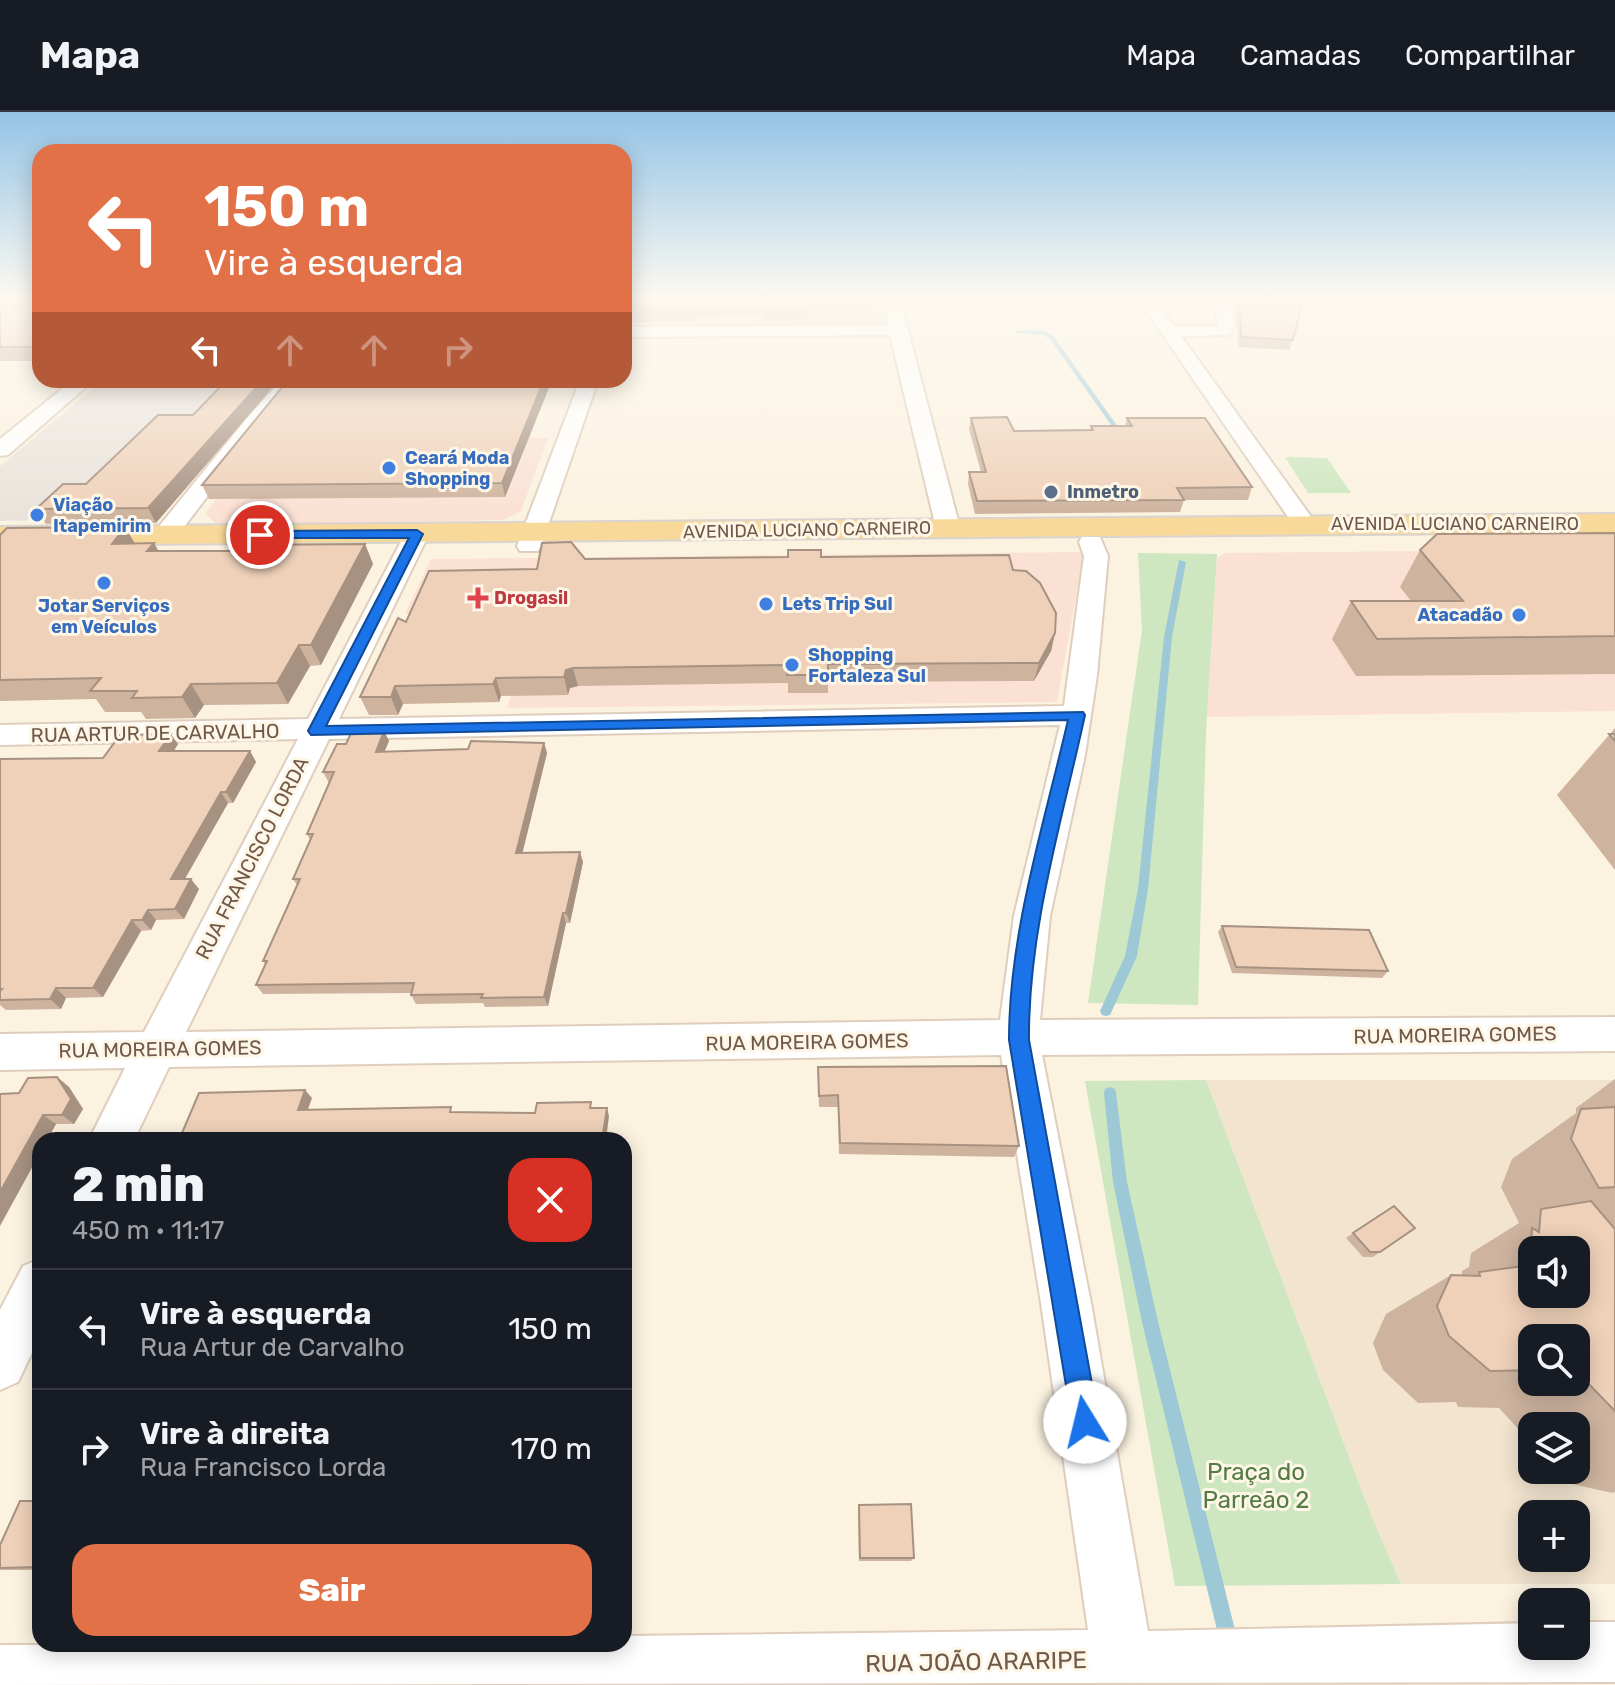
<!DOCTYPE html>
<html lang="pt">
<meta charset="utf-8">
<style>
body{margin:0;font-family:Rubik,sans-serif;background:#242831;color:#f1f3f6;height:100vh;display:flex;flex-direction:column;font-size:30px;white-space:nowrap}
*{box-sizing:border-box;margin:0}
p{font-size:26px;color:#9ea1a6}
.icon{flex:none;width:44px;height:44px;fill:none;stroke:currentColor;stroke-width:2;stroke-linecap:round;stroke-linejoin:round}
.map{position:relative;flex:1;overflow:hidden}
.drawer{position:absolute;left:32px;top:1020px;width:600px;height:520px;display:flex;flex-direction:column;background:#171b24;border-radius:24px;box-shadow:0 4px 20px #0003}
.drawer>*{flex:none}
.guide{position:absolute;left:32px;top:32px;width:600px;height:244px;border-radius:24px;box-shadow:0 4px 20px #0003;background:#e27148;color:#fff;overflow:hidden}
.buttons{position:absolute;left:1518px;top:1124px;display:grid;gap:16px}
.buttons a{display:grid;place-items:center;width:72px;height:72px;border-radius:16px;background:#171b24;box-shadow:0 4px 20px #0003;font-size:40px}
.pin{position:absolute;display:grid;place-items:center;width:68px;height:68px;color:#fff;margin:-34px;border:4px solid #fff;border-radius:50%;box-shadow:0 2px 8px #0007}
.me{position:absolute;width:88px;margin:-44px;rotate:351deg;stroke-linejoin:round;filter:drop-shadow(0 0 6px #0008)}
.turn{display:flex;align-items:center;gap:28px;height:168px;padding:0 40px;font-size:36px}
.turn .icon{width:104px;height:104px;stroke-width:2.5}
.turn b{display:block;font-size:56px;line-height:68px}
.lanes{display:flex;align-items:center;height:76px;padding:0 40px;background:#0003;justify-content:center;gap:40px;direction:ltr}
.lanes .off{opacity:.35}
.round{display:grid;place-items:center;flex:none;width:84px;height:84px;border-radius:24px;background:#242831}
.headline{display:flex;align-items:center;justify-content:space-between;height:136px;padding:0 40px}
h1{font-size:48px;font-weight:800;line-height:60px}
.action{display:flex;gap:16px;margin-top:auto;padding:16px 40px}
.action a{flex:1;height:92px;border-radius:24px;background:#e27148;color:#fff;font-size:32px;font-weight:800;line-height:92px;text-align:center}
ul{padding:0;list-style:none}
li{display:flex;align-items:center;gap:24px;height:120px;padding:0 40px;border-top:2px solid #363941}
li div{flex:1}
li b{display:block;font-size:30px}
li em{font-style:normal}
header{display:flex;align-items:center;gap:48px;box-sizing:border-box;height:112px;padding:0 40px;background:#171b24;border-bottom:2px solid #363941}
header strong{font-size:38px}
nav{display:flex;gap:44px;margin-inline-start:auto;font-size:28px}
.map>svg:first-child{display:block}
</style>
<header>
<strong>Mapa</strong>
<nav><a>Mapa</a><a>Camadas</a><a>Compartilhar</a></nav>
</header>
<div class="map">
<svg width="1615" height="1573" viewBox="0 0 1615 1573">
<rect width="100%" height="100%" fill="#fbf2e0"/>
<g fill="#f2e4cf" fill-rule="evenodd">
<polygon points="699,184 879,184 884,210 876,213 693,213"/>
<path d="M1206,968H1615V1472H1401L1371,1403ZM1532,1138H1576V1182H1532ZM1532,1226H1576V1270H1532ZM1532,1314H1576V1358H1532ZM1532,1402H1576V1446H1532Z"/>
</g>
<g fill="#fbe1d4">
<polygon points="548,326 521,399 504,408 217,413 205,401 264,328"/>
<polygon points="1615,437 1615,599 1207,605 1217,446 1225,441"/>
<polygon points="1084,440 1057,590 507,596 535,501 405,502 431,447"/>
</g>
<polygon fill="#e9e3dc" points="103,268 279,268 153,406 0,409 0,354"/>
<g fill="#cee7c0">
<polygon points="1285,345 1327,346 1351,381 1308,381"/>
<polygon points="1138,441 1217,442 1206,620 1198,893 1088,891 1142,518"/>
<polygon points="1206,968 1371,1403 1401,1472 1175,1474 1085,969"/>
</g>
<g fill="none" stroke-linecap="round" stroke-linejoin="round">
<g fill="#9cc9d5" fill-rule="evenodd">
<polygon points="1017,218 1044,219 1054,225 1118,315 1118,317 1114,317 1050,227 1043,223 1015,221"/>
<polygon points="1179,448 1186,450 1172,525 1148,777 1137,844 1110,903 1106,904 1102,903 1100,899 1125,844 1138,777 1164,525"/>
<polygon points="1110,975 1115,977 1116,981 1127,1070 1158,1210 1238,1530 1236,1537 1229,1539 1222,1537 1220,1530 1142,1210 1113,1070 1104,981 1105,977"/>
</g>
<g stroke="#dfcebd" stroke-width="4">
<g id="street">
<polygon points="883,184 899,184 960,416 956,421 940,421 936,416 890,223 624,225 624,215 888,213"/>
<polygon points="1136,184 1152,184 1174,214 1217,214 1216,184 1232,184 1235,214 1229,223 1181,224 1317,413 1313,418 1297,418"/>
<polygon points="73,268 94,268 8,343 0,344 0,327"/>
<polygon points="282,268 301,268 261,314 174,428 156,428 153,423 156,418 247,306"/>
<polygon points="580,268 598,268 541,434 538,439 520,439 517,434"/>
<path d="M417,415L425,417L429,422L339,607L1064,594L1084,444L1079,430L1082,425H1100L1108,444L1097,563L1085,643L1050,804L1040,908L1615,905V939L1042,943L1091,1191L1148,1519L1532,1511V1534H1576V1510H1615V1570L0,1573V1533L624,1532V1524L1088,1518L1041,1191L1001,943L169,955L134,1028H89L125,956L0,958V922L144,920L298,627L0,633V613L308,607L405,422L409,417ZM1060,613L1014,804L1000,908L186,920L329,627Z"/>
<polygon points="40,1147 40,1224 18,1270 0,1278 0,1198 23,1154"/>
</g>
</g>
<g stroke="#dad4d0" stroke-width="4">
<polygon id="primary" points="1615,402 1615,420 0,433 0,415"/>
</g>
<use href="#street" fill="#fff" fill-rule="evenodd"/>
<use href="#primary" fill="#f8d99a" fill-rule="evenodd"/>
</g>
<g fill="#ceb49f" fill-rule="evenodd">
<rect x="0" y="184" width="40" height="65"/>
<polygon points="633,184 870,184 870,198 808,198 806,208 766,208 765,203 695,204 694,209 634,210 631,189"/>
<polygon points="1236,184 1304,184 1290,238 1238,235"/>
<polygon points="288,268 552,268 505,385 209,387 202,373"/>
<polygon points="193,303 156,411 46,412 36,397 86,372"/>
<polygon points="971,306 1014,319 1090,318 1091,314 1125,314 1127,306 1252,375 1248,388 1184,388 1180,400 975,402 968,372 969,360 981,360 969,317"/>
<polygon points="125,415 135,432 154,431 158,439 237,439 365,432 373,452 321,553 310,554 288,592 204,593 195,606 146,607 141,600 105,600 96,587 0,589 0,423"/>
<polygon points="1615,421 1615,562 1356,564 1332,527 1351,489 1411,489 1400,475 1420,438"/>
<polygon points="821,445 1013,458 1055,521 1051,539 1034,569 828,570 828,581 788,581 788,571 578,574 570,576 568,583 501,584 499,590 403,592 398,603 369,603 360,585 406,510 537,457 585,447"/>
<polygon points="1615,616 1615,758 1557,683"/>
<polygon points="384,619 389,629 384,640 468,637 544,631 547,641 522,741 583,750 570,811 566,811 548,894 485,895 483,891 416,892 411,883 411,881 263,882 256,873 265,852 263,849 297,773 293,767 310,728 307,722 329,671 323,660 346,632"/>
<polygon points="178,632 174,639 250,639 256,650 233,691 228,691 185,767 199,777 184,807 156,808 151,818 141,819 103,885 66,886 61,897 6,898 0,893 0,647 103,646"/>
<polygon points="1222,814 1388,859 1382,866 1232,861 1218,820"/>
<polygon points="57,965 69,975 83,997 74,1012 56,1012 47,1028 19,981"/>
<polygon points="818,967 1019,1034 1014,1045 839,1042 838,995 819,995"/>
<path d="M1615,967V1380L1612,1381L1568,1371L1556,1358H1576V1314H1532V1332L1499,1296L1458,1295L1456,1290L1418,1291L1383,1258L1373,1231L1386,1202L1451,1163H1462V1159L1469,1155L1471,1141L1519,1111L1501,1075L1512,1047L1576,1001V996ZM1532,1226H1576V1270H1532Z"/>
<polygon points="1415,1116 1373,1145 1363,1145 1346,1126 1353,1121"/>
<polygon points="40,1389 40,1458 0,1458 0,1433"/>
<polygon points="859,1393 914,1446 911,1449 859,1449 858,1397"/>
</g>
<g fill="#a79282">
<polygon points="694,184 695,204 694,209 693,189"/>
<polygon points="807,184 808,198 806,208"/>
<polygon points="40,229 40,248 32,235"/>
<polygon points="263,268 279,268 156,411 148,396"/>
<polygon points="544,268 552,268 505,385 502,371"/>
<polygon points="125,415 137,435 112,432"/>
<polygon points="154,431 165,451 147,439"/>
<polygon points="365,432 373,452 321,553 311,533"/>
<polygon points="1055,521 1051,539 1034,569 1039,551"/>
<polygon points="299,533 310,554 288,592 277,571"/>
<polygon points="573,556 578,574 570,576 568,583 564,565 566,558"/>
<polygon points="496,566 501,584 499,590 493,572"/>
<polygon points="191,572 204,593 195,606 182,585"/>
<polygon points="395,574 403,592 398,603 391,585"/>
<polygon points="384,619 389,629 380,650 376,640"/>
<polygon points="171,622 178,632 167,649 159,639"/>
<polygon points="544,631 547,641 520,751 516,741"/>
<polygon points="250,639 256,650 233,691 226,680"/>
<polygon points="221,680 228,691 179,777 171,767"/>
<polygon points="580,740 583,750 570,811 566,801"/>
<polygon points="191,767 199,777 184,807 175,797"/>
<polygon points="148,798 156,808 151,818 142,808"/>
<polygon points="563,801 566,811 548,894 544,885"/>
<polygon points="132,808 141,819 103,885 93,876"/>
<polygon points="56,876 66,886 61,897 50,887"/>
<polygon points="57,965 69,975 83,997 74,1012 62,1003"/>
<polygon points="305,978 312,986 305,1006 298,998"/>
<polygon points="607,996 609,1004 606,1028 602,1028"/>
<polygon points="43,1003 56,1012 47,1028 40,1028 40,1041 0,1114 0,1080"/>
</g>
<g fill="#efd1b9" stroke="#a79282" stroke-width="2" fill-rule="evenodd">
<polygon points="0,184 40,184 40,229 32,235 0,235"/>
<polygon points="633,184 694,184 693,189 631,189"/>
<polygon points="765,184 807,184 806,187 765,188"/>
<polygon points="1239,184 1304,184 1293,228 1241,225"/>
<polygon points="227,268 263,268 148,396 36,397 63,372 86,372 158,303 193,303"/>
<polygon points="288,268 544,268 502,371 202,373"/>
<polygon points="1007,305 1014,319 1093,318 1091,314 1132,314 1127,306 1205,306 1252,375 1177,376 1184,388 977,389 969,360 986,360 971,306"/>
<polygon points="125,415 112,432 154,431 147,439 237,439 241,433 365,432 311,533 299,533 277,571 191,572 182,585 132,586 137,579 90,579 101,566 0,568 0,423 7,416"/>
<polygon points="1615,421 1615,524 1377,527 1351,489 1463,489 1420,438 1437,422"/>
<polygon points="571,430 585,447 788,445 788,438 821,438 821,445 1009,443 1013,458 1026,459 1040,471 1056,501 1055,521 1039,551 828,552 828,563 787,563 787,553 573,556 566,558 564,565 496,566 493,572 395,574 391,585 360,585 398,506 406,510 429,459 537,457 542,431"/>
<polygon points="352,619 384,619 376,640 468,637 471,629 544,631 516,741 580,740 566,801 563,801 544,885 481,886 483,882 411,883 414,871 256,873 267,849 263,849 300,767 293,767 313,722 307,722 334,660 323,660 337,632 346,632"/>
<polygon points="171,622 159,639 250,639 226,680 221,680 171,767 191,767 175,797 148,798 142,808 132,808 93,876 56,876 50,887 0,888 0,879 2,877 0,877 0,647 103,646 120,623"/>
<polygon points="1609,622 1615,622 1615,629"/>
<polygon points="1222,814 1369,818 1388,859 1236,855"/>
<polygon points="1006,954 1019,1034 840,1031 838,983 819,984 818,955"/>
<polygon points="57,965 71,987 62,1003 43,1003 0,1080 0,982 19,981 28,966"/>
<polygon points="305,978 298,998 451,995 450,1000 535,1001 537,991 591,990 590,996 607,996 602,1028 179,1028 199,981"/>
<polygon points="1615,995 1615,1075 1599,1076 1571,1027 1581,997"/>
<path d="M1591,1089L1615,1117V1299L1582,1265H1576V1226H1532V1258L1490,1259L1449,1224L1437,1194L1451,1163L1480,1164L1479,1160L1523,1154L1531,1136L1532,1116L1539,1120L1541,1097ZM1532,1138H1576V1182H1532Z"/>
<polygon points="1394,1094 1415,1116 1380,1140 1370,1140 1353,1121"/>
<polygon points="20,1389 40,1389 40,1455 0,1456 0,1433"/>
<polygon points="911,1392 914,1446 860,1446 859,1393"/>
</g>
<linearGradient id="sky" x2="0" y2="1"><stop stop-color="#94c4e6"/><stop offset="0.46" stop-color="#fdf9f1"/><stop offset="1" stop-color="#fdf9f1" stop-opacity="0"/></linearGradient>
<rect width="1615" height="404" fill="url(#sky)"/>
<path fill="#1a73e8" stroke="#114b97" stroke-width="2" d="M417,418L423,422L326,614L1083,600L1085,603C1062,709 1028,818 1029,928L1099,1310L1095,1320L1085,1323L1076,1320L1072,1310L1009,928C1009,820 1044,713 1068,608L311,623L308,619L409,426H260L254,423L260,419Z"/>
<g fill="#3f7fe0" stroke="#fef6e6" stroke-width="3">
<circle cx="389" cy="356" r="8"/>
<circle cx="37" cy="403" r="8"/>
<circle cx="104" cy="471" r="8"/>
<circle cx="766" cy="492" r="8"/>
<circle cx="1519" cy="503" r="8"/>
<circle cx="792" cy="553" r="8"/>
</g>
<circle fill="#5c6f8a" stroke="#fef6e6" stroke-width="3" cx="1051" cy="380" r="8"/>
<path fill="#e0444e" stroke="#fef6e6" stroke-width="3" d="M474 474h8v8h8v8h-8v8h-8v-8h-8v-8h8z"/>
<g text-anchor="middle" stroke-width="6" stroke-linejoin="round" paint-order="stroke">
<g font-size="18" font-weight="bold" fill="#366cbe" stroke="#fef6e6" text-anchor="start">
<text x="405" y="352">Ceará Moda<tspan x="405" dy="21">Shopping</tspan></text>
<text x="53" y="399">Viação<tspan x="53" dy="21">Itapemirim</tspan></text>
<text x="782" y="498">Lets Trip Sul</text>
<text x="104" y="500" text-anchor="middle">Jotar Serviços<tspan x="104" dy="21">em Veículos</tspan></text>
<text x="1503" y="509" text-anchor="end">Atacadão</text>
<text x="808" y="549">Shopping<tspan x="808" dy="21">Fortaleza Sul</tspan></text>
</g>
<g font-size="18" font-weight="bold" fill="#4e5e75" stroke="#fef6e6" text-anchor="start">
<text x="1067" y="386">Inmetro</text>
</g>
<g font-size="18" fill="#715949" stroke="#fef6e6">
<text x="1455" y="418">AVENIDA LUCIANO CARNEIRO</text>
<text transform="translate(807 418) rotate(-1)" y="6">AVENIDA LUCIANO CARNEIRO</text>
</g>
<g font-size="18" font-weight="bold" fill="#be3a42" stroke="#fef6e6" text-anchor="start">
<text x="494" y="492">Drogasil</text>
</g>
<g font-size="20" fill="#715949" stroke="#fef6e6">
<text transform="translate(155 621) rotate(-1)" y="7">RUA ARTUR DE CARVALHO</text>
<text transform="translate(252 746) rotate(-63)" y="7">RUA FRANCISCO LORDA</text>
<text transform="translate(1455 923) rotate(-1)" y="7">RUA MOREIRA GOMES</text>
<text transform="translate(807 930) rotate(-1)" y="7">RUA MOREIRA GOMES</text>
<text transform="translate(160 937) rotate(-1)" y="7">RUA MOREIRA GOMES</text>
</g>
<g font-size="24" fill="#527c44" stroke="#fef6e6">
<text x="1256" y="1368">Praça do<tspan x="1256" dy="28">Parreão 2</tspan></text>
</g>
<g font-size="24" fill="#715949" stroke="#fef6e6">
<text transform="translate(976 1550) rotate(-1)" y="8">RUA JOÃO ARARIPE</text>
</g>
</g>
</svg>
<div class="buttons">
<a><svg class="icon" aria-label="sound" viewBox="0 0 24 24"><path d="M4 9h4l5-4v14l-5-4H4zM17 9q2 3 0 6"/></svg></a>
<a><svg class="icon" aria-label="search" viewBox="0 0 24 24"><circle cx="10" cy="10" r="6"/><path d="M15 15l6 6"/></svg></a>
<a><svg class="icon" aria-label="layers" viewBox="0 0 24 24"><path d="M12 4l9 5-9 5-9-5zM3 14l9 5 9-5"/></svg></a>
<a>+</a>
<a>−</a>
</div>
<div class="pin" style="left:260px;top:423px;background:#d93025"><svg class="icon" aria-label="arrive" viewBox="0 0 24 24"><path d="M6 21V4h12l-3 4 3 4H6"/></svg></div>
<svg class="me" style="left:1085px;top:1310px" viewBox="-20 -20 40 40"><circle r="19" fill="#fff"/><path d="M0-13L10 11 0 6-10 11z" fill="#1a73e8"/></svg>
<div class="guide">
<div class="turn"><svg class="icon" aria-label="left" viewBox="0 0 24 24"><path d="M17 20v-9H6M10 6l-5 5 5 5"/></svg><div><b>150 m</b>Vire à esquerda</div></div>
<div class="lanes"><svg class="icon" aria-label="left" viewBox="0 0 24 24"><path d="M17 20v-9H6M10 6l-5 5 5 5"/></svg><svg class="icon off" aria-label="ahead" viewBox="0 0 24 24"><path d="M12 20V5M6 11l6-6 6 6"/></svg><svg class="icon off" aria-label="ahead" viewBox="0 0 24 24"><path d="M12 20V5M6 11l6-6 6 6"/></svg><svg class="icon off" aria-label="right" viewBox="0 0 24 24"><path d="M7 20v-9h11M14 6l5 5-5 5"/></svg></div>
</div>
<section class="drawer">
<div class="headline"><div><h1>2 min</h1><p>450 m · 11:17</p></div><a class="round" style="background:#d93025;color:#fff"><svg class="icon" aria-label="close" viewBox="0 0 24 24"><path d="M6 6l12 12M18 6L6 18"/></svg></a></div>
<ul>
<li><svg class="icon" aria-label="left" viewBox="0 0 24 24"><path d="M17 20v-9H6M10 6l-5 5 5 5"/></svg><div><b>Vire à esquerda</b><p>Rua Artur de Carvalho</p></div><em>150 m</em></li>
<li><svg class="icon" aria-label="right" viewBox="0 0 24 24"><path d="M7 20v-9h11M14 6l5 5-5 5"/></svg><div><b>Vire à direita</b><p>Rua Francisco Lorda</p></div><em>170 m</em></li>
</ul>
<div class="action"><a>Sair</a></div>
</section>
</div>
